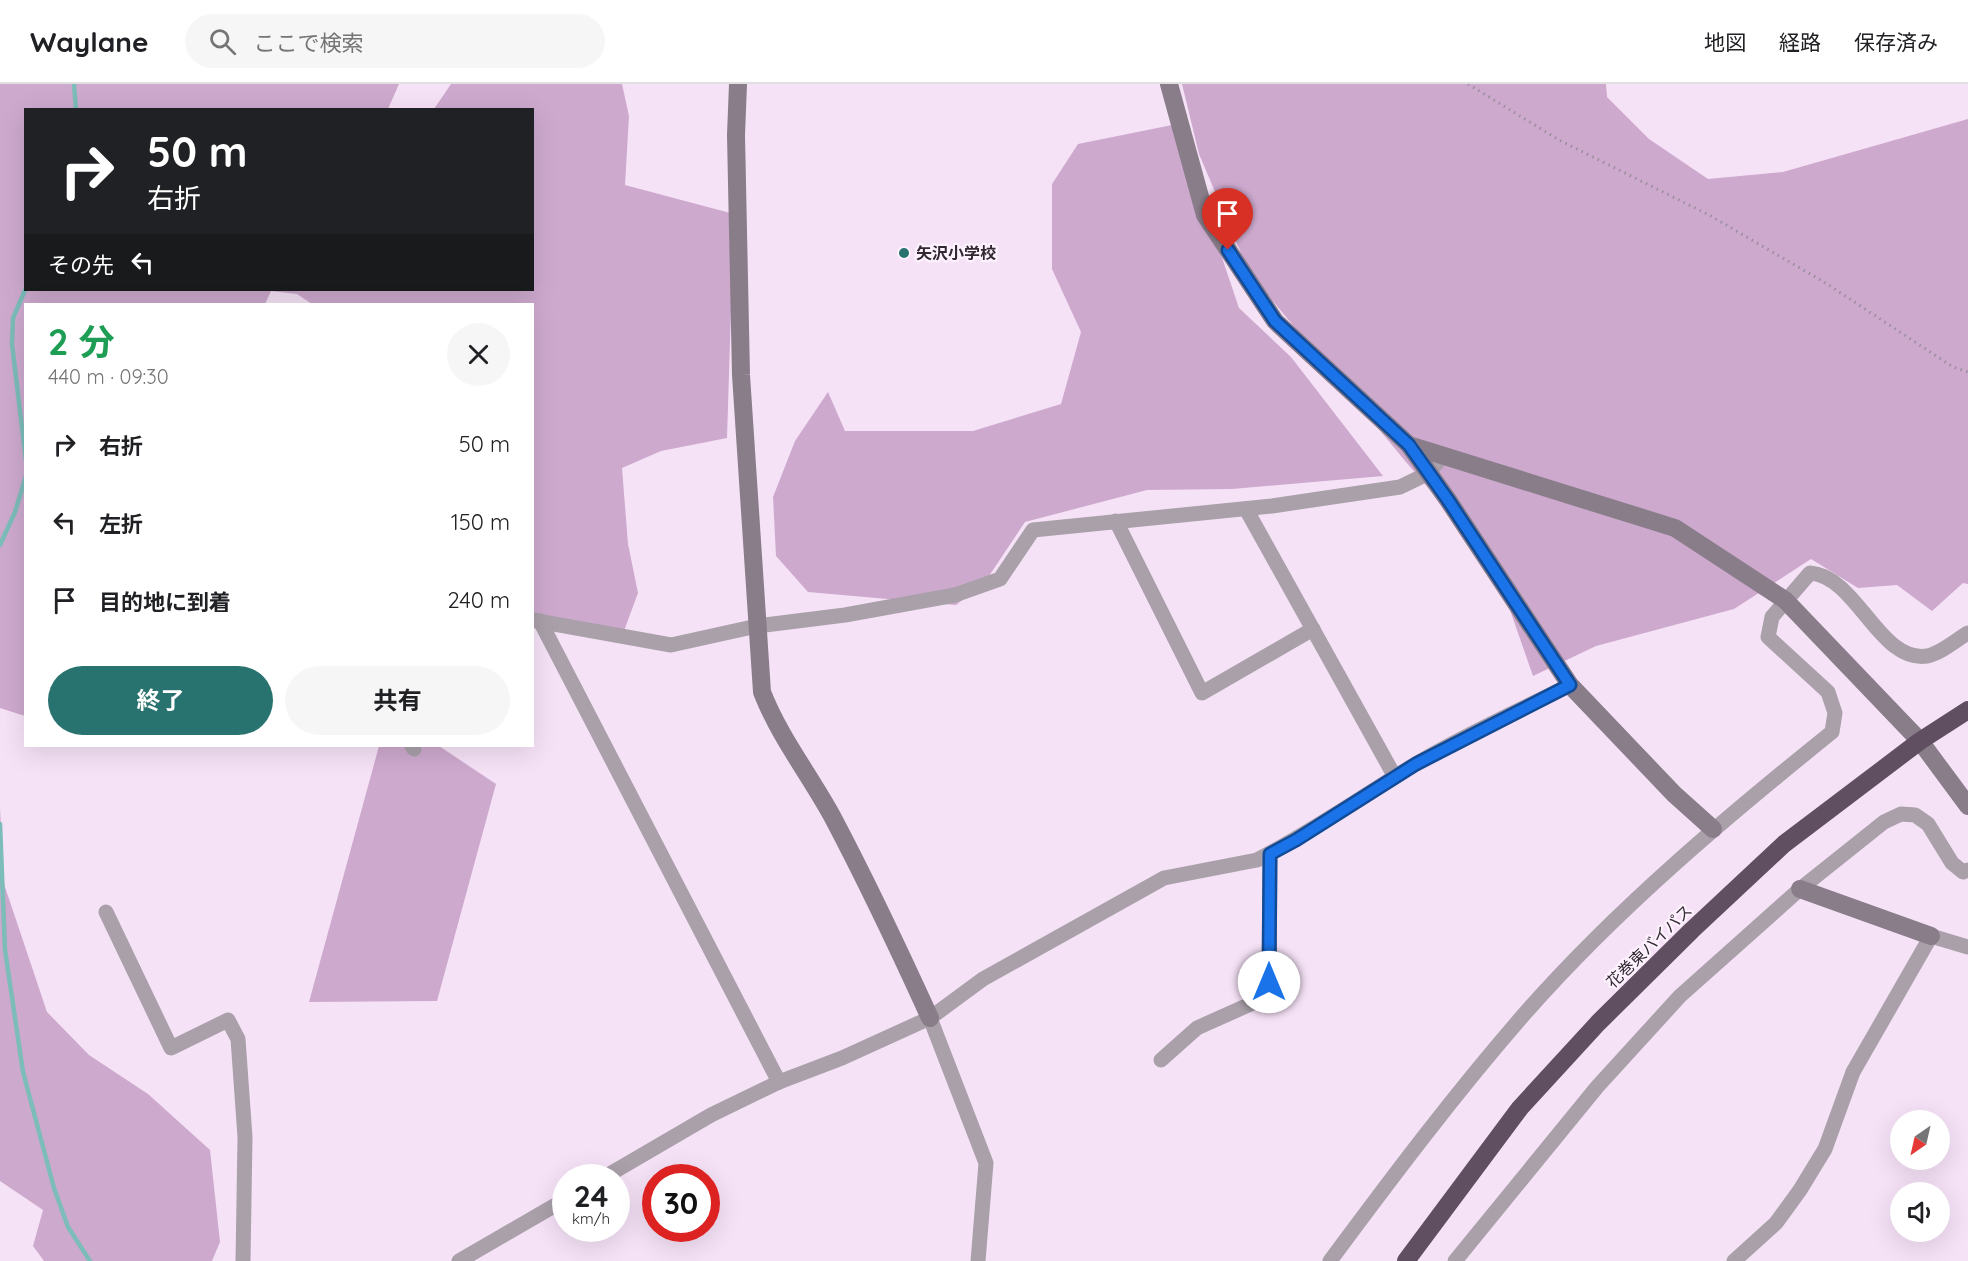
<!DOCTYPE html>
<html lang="ja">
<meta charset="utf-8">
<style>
body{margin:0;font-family:Quicksand,"Noto Sans JP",sans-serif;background:#f6f6f6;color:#202124;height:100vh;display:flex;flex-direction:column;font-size:22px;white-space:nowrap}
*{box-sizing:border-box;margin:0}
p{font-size:20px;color:#757577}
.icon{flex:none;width:33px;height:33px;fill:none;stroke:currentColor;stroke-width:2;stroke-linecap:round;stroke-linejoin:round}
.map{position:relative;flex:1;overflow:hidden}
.side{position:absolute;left:24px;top:219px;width:510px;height:444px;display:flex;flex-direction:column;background:#fff;border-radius:0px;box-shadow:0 6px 24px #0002}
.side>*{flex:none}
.banner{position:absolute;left:24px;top:24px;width:510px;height:183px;border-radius:0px;box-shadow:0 6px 24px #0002;background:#202124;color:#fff;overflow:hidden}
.needle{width:39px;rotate:214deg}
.controls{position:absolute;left:1890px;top:1026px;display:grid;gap:12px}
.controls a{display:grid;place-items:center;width:60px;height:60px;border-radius:50%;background:#fff;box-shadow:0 6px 24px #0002;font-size:30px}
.speed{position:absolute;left:552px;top:1080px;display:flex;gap:12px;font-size:30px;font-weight:700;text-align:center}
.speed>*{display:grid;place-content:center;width:78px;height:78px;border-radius:50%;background:#fff;box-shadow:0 6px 24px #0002;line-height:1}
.speed small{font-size:15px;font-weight:400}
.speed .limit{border:9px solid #d22;background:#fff;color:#111}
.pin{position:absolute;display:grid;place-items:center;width:51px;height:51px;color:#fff;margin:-62px -26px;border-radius:50% 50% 50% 0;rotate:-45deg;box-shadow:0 0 6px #0007}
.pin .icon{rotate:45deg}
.me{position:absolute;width:66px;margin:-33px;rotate:0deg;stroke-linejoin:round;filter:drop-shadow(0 0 4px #0008)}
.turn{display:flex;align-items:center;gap:21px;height:126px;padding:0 24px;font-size:27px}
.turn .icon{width:78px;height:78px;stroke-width:2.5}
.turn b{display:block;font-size:42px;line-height:51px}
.then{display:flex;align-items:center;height:57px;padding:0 24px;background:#0003;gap:12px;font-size:22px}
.round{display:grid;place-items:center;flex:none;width:63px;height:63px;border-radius:32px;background:#f6f6f6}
.headline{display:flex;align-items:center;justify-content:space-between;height:102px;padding:0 24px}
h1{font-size:36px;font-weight:700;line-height:45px;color:#1e9e55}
.primary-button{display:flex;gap:12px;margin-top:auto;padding:12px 24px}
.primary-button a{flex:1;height:69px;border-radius:36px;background:#287270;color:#fff;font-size:24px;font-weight:700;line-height:69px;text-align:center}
.primary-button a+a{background:#f6f6f6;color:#202124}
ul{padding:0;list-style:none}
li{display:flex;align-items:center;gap:18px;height:78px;padding:0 24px}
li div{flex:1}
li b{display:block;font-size:22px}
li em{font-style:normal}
header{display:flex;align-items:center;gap:36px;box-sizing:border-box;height:84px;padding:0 30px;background:#fff;border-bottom:2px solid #e0e0e0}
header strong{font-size:28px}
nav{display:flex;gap:33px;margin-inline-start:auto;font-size:21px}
.search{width:420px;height:54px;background:#f6f6f6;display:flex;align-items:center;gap:15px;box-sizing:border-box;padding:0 21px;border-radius:33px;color:#757577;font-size:22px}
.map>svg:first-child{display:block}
</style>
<header>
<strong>Waylane</strong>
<div class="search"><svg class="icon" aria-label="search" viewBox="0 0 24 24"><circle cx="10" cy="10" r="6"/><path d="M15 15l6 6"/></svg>ここで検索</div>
<nav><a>地図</a><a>経路</a><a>保存済み</a></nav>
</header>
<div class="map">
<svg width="1968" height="1177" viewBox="0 0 1968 1177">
<rect width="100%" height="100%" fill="#f6e2f7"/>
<g fill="#cda9ce">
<polygon points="0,0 399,0 388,25 26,26 26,206 532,206 532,26 434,25 451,0 622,0 629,32 625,101 734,130 727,354 661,367 622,384 628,460 638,509 621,555 533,531 532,220 312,220 297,210 271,207 265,220 26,220 25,632 0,624"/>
<polygon points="1182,0 1606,0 1607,13 1649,55 1708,95 1783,88 1968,35 1968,500 1963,499 1932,527 1897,501 1858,504 1811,475 1734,525 1596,562 1533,592 1494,480 1406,378 1249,188 1199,70"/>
<polygon points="1177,40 1239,224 1291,273 1383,392 1232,405 1147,406 1025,438 985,498 956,521 808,508 776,472 773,413 795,357 828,308 845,347 973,347 1061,320 1081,248 1052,185 1052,100 1078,60"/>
<polygon points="379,662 439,662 496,700 437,917 309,918"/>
<polygon points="0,724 4,800 47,928 89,971 148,1010 210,1066 220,1158 212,1177 44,1177 33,1162 43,1126 0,1097"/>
</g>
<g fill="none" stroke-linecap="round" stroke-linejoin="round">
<g stroke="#7cbcb9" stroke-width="4.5">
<polyline points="74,0 76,26"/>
<polyline points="26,204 13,234 12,260 26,377"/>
<polyline points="0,461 15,428 26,392"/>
<polyline points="0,740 5,866 23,988 54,1104 68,1143 90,1177"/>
</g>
<polyline stroke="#9d8e9e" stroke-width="3" stroke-dasharray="1.5 4.5" stroke-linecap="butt" points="1468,0 1559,56 1709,131 1824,198 1953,283 1968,288"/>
<g stroke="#a9a0a9" stroke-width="15">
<polyline points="1246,425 1395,693"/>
<polyline points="1116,437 1202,609 1313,545"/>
<polyline points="532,536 671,561 757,542 845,531 955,511 1000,495 1033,446 1272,422 1400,403 1429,389 1443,371"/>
<polyline points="540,537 779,998"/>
<polyline points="412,662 414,665"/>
<polyline points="106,828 171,964 228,936 238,955 245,1053 243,1177"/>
<polyline points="930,934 986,1079 978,1177"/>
<polyline points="1161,976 1197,944 1255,918 1269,898 1270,770"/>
<path d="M603,1094L711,1031L779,998L842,974L930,934L983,895L1164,794L1257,776C1311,748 1361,713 1414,681C1464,651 1518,627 1570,601"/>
<polyline points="459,1177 566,1115"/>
<path d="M1330,1177C1393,1092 1457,1007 1527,927C1618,824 1725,734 1832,648L1835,629L1828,608L1768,553L1772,533L1810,489C1857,492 1879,579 1927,572C1940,570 1956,556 1968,549"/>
<polyline points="1455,1177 1597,1003 1680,912 1800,805 1884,738 1901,730 1915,731 1928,740 1952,779 1963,788 1968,786"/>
<polyline points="1734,1177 1776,1139 1800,1106 1825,1065 1853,988 1931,852 1968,863"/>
</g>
<g stroke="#897d8a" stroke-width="18">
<path d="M738,0L736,51L741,291L762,608C779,652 809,690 832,732C867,798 899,866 930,934"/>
<polyline points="1169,0 1205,131 1275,237 1409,361 1675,444 1785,516 1920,657 1968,722"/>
<polyline points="1409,361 1448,416 1570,601 1674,710 1713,745"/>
<polyline points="1800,805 1931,852"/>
</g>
<polyline stroke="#604f60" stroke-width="18" points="1406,1177 1520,1024 1598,939 1692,846 1784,760 1920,657 1968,626"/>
</g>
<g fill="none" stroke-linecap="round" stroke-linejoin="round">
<g stroke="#114b97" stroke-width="15">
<polyline id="route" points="1228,166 1275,237 1409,361 1448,416 1570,601 1416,680 1296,756 1270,770 1269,898"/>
</g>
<use href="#route" stroke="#1a73e8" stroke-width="10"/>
</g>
<circle fill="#287270" stroke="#fef2ff" stroke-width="2" cx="904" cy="169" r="6"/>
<g text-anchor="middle" stroke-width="4.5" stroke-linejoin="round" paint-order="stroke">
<g font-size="16" font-weight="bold" fill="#302931" stroke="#fef2ff" text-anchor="start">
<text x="916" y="175">矢沢小学校</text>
</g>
<g font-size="16" fill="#302931" stroke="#fef2ff">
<text transform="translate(1649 862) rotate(-44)" y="6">花巻東バイパス</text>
</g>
</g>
</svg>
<div class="controls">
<a><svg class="needle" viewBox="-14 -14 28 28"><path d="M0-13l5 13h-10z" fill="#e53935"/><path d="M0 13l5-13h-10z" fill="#757577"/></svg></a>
<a><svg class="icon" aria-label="sound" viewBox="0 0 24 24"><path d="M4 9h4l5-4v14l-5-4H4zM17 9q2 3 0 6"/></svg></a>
</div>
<div class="speed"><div>24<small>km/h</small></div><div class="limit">30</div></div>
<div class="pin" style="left:1228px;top:166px;background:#d93025"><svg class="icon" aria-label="arrive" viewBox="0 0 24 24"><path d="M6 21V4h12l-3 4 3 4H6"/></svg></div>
<svg class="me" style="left:1269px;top:898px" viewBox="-20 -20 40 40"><circle r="19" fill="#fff"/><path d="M0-13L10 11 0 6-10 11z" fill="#1a73e8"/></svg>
<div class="banner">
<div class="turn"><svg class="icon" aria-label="right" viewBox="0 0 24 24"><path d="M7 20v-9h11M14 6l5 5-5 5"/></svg><div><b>50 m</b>右折</div></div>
<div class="then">その先<svg class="icon" aria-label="left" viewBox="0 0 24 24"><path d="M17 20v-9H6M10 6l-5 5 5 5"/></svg></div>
</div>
<section class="side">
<div class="headline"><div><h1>2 分</h1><p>440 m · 09:30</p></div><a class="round"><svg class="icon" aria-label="close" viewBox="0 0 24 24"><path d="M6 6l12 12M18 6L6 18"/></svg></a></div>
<ul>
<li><svg class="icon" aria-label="right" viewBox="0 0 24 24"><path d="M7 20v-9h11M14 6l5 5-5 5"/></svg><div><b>右折</b></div><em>50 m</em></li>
<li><svg class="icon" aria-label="left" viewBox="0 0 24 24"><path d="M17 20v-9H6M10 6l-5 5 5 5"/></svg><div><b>左折</b></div><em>150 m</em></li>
<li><svg class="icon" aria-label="arrive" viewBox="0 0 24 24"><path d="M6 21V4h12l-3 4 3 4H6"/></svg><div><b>目的地に到着</b></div><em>240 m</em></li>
</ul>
<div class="primary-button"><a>終了</a><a>共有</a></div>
</section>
</div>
